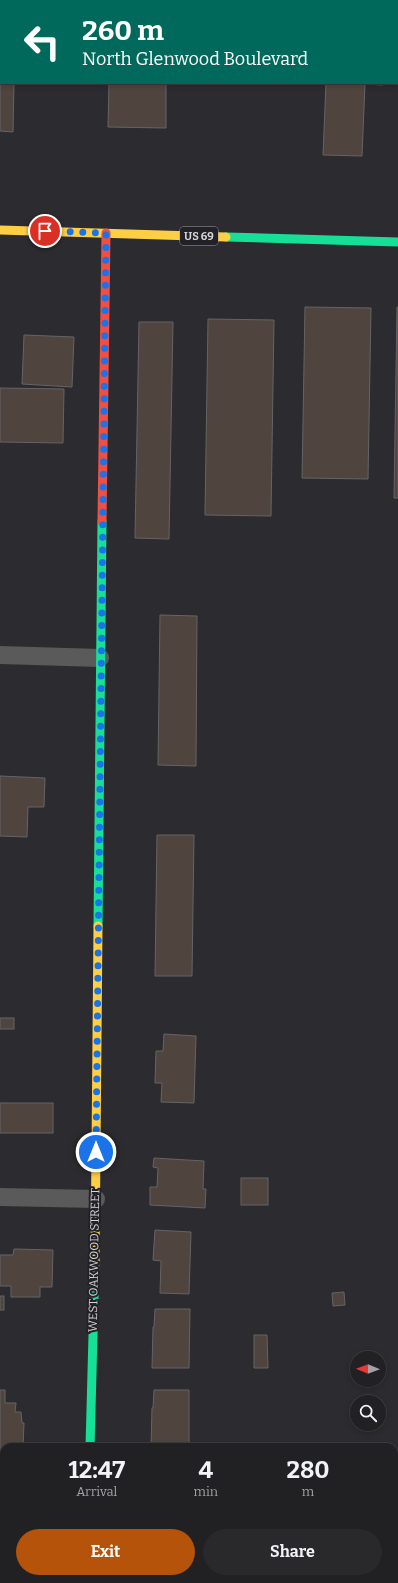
<!DOCTYPE html>
<style>
body{margin:0;font-family:Bitter,serif;background:#29292c;color:#f1f3f6;height:100vh;display:flex;flex-direction:column;font-size:15px;white-space:nowrap}
*{box-sizing:border-box;margin:0}
p{font-size:13px;color:#a2a3a6}
.icon{flex:none;width:22px;height:22px;fill:none;stroke:currentColor;stroke-width:2;stroke-linecap:round;stroke-linejoin:round}
.map{position:relative;flex:1;overflow:hidden}
.side{position:absolute;left:0px;top:1443px;width:398px;height:140px;display:flex;flex-direction:column;background:#212124;border-radius:12px 12px 0 0;box-shadow:0 2px 6px #0003,0 0 0 1px #3e3e41}
.side>*{flex:none}
.hud{position:absolute;left:0px;top:0px;width:398px;height:84px;box-shadow:0 2px 6px #0003,0 0 0 1px #3e3e41;background:#00695c;color:#fff;overflow:hidden}
.needle{width:26px;rotate:271deg}
.controls{position:absolute;left:350px;top:1351px;display:grid;gap:8px}
.controls a{display:grid;place-items:center;width:36px;height:36px;border-radius:50%;background:#212124;box-shadow:0 2px 6px #0003,0 0 0 1px #3e3e41;font-size:20px}
.pin{position:absolute;display:grid;place-items:center;width:34px;height:34px;color:#fff;margin:-17px;border:2px solid #fff;border-radius:50%;box-shadow:0 1px 4px #0007}
.me{position:absolute;width:44px;margin:-22px;rotate:0deg;stroke-linejoin:round;filter:drop-shadow(0 0 3px #0008)}
.turn{display:flex;align-items:center;gap:14px;height:84px;padding:0 16px;font-size:18px}
.turn .icon{width:52px;height:52px;stroke-width:2.5}
.turn b{display:block;font-size:28px;line-height:34px}
.eta{display:flex;justify-content:space-evenly;align-items:center;height:68px;text-align:center}
.eta b{font-size:24px;font-weight:700;line-height:28px}
.primary-button{display:flex;gap:8px;margin-top:auto;padding:8px 16px}
.primary-button a{flex:1;height:46px;border-radius:24px;background:#b45309;color:#fff;font-size:16px;font-weight:700;line-height:46px;text-align:center}
.primary-button a+a{background:#29292c;color:#f1f3f6}
.map>svg:first-child{display:block}
</style>
<div class="map">
<svg width="398" height="1583" viewBox="0 0 398 1583">
<rect width="100%" height="100%" fill="#2c2c30"/>
<g fill="#4f453e" stroke="#656465">
<polygon points="0,71 1,83 14,83 13,132 0,131"/>
<polygon points="109,83 166,83 166,128 108,127"/>
<polygon points="326,83 383,83 383,85 365,84 362,156 323,155"/>
<polygon points="305,307 371,308 368,479 302,478"/>
<polygon points="397,307 398,307 398,498 394,498"/>
<polygon points="208,319 274,320 271,516 205,515"/>
<polygon points="139,322 173,322 169,539 135,538"/>
<polygon points="24,335 74,337 72,387 22,384"/>
<polygon points="0,388 64,389 63,443 0,442"/>
<polygon points="160,615 197,616 196,766 158,765"/>
<polygon points="0,776 45,778 44,807 28,807 27,837 0,836"/>
<polygon points="157,835 194,835 192,976 155,976"/>
<rect x="0" y="1018" width="14" height="11"/>
<polygon points="164,1034 196,1036 194,1103 161,1102 162,1083 155,1083 156,1051 163,1051"/>
<rect x="0" y="1103" width="53" height="30"/>
<polygon points="154,1158 204,1161 203,1189 206,1189 205,1208 150,1205 150,1187 157,1187 158,1168 153,1167"/>
<rect x="241" y="1178" width="27" height="27"/>
<polygon points="155,1230 191,1232 189,1294 160,1293 161,1261 153,1260"/>
<polygon points="14,1249 53,1250 52,1287 40,1287 40,1297 11,1297 11,1286 0,1286 0,1255 13,1255"/>
<polygon points="344,1292 345,1305 333,1306 332,1293"/>
<rect x="0" y="1296" width="4" height="14"/>
<polygon points="155,1309 190,1309 189,1368 152,1368 153,1327 154,1327"/>
<polygon points="254,1335 267,1335 268,1368 254,1368"/>
<polygon points="0,1390 5,1390 5,1403 16,1403 15,1412 21,1412 22,1423 24,1423 23,1447 4,1447 4,1450 0,1451"/>
<polygon points="154,1390 189,1390 189,1447 151,1447 152,1408 153,1408"/>
<rect x="0" y="1518" width="4" height="39"/>
</g>
<g fill="none" stroke-linecap="round" stroke-linejoin="round">
<g stroke="#5a5a5a" stroke-width="18">
<polyline points="0,655 100,658"/>
<polyline points="0,1197 96,1199"/>
<polyline points="86,1583 87,1579"/>
</g>
<g stroke="#16e098" stroke-width="9">
<polyline points="226,237 398,242"/>
<polyline points="98,926 102,521"/>
<polyline points="90,1447 95,1261"/>
</g>
<g stroke="#ffcf43" stroke-width="9">
<polyline points="0,230 226,237"/>
<polyline points="95,1261 98,926"/>
</g>
<polyline stroke="#f24e42" stroke-width="9" points="102,521 106,233"/>
</g>
<g fill="none" stroke-linecap="round" stroke-linejoin="round">
<polyline stroke="#1a73e8" stroke-width="7" stroke-dasharray="0 12.6" points="45,231 106,233 96,1152"/>
</g>
<g text-anchor="middle" stroke-width="4" stroke-linejoin="round" paint-order="stroke">
<rect fill="#212127" stroke="#9f9fa4" stroke-width="1" x="180" y="227" width="38" height="18" rx="3"/>
<g font-size="11" font-weight="bold" fill="#d5d5d9">
<text x="199" y="240">US 69</text>
</g>
<g font-size="12" fill="#d5d5d9" stroke="#212127">
<text transform="translate(94 1260) rotate(-89)" y="4">WEST OAKWOOD STREET</text>
</g>
</g>
</svg>
<div class="controls">
<a><svg class="needle" viewBox="-14 -14 28 28"><path d="M0-13l5 13h-10z" fill="#e53935"/><path d="M0 13l5-13h-10z" fill="#a2a3a6"/></svg></a>
<a><svg class="icon" aria-label="search" viewBox="0 0 24 24"><circle cx="10" cy="10" r="6"/><path d="M15 15l6 6"/></svg></a>
</div>
<div class="pin" style="left:45px;top:231px;background:#d93025"><svg class="icon" aria-label="arrive" viewBox="0 0 24 24"><path d="M6 21V4h12l-3 4 3 4H6"/></svg></div>
<svg class="me" style="left:96px;top:1152px" viewBox="-20 -20 40 40"><circle r="17" fill="#1a73e8" stroke="#fff" stroke-width="3"/><path d="M0-11L8 9 0 5-8 9z" fill="#fff"/></svg>
<div class="hud">
<div class="turn"><svg class="icon" aria-label="left" viewBox="0 0 24 24"><path d="M17 20v-9H6M10 6l-5 5 5 5"/></svg><div><b>260 m</b>North Glenwood Boulevard</div></div>
</div>
<section class="side">
<div class="eta">
<div><b>12:47</b><p>Arrival</p></div>
<div><b>4</b><p>min</p></div>
<div><b>280</b><p>m</p></div>
</div>
<div class="primary-button"><a>Exit</a><a>Share</a></div>
</section>
</div>
